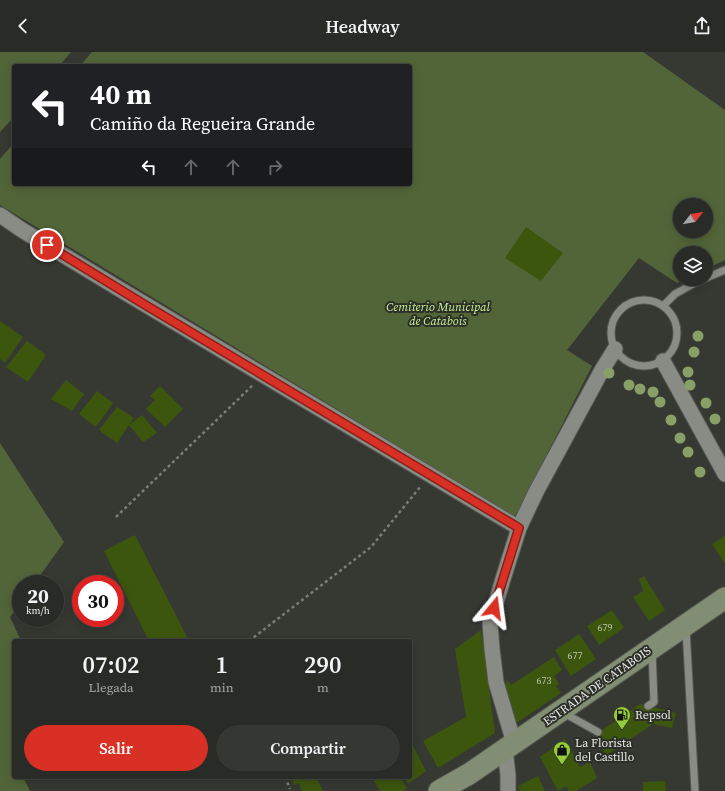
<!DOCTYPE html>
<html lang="es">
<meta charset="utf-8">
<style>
body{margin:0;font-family:"Source Serif 4",serif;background:#343732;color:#f1f3f6;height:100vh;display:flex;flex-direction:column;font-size:15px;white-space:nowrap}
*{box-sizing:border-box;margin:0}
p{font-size:13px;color:#a5a7a7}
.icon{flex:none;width:22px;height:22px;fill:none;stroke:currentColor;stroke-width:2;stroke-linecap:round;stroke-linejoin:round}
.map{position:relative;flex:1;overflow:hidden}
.sheet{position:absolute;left:12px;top:587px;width:400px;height:140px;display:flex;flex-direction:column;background:#282b26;border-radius:4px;box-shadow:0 2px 10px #0003,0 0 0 1px #444743}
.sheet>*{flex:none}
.banner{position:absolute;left:12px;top:12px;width:400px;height:122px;border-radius:4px;box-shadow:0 2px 10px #0003,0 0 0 1px #444743;background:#202124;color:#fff;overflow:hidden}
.needle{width:26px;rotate:59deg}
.fabs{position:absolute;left:673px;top:146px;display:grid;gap:8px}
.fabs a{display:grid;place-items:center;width:40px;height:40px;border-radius:50%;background:#282b26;box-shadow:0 2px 10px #0003,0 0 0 1px #444743;font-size:20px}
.speed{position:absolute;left:12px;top:523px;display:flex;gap:8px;font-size:20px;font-weight:700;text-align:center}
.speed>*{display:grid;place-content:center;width:52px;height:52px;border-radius:50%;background:#282b26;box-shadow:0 2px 10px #0003,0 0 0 1px #444743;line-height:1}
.speed small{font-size:10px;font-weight:400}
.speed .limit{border:6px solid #d22;background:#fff;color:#111}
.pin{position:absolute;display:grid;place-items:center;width:34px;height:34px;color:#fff;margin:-17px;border:2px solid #fff;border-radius:50%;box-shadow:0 1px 4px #0007}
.me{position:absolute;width:44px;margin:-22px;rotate:16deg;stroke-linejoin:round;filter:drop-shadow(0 0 3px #0008)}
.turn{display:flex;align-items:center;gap:14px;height:84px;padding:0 12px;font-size:18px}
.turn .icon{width:52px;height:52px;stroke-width:2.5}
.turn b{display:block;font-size:28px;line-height:34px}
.lanes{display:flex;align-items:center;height:38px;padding:0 12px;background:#0003;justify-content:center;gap:20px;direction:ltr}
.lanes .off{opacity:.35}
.eta{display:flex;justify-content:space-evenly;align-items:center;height:68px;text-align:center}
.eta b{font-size:24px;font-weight:600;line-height:28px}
.primary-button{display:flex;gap:8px;margin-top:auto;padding:8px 12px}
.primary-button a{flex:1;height:46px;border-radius:24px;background:#d93025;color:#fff;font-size:16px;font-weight:600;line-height:46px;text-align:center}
.primary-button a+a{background:#343732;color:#f1f3f6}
header{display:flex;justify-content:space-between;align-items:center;height:52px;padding:0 12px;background:#282b26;font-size:18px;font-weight:600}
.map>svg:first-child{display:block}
</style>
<header><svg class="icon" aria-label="back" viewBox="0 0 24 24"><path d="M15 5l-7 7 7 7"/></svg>Headway<svg class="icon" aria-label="share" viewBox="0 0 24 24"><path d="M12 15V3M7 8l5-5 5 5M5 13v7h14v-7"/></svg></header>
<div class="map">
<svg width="725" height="739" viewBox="0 0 725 739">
<rect width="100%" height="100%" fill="#363932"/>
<g fill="#526539" fill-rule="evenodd">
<polygon points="0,0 71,0 59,14 14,14 14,65 0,80"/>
<path d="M92,0H643L725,58V208L706,217V201H680V227H686L677,231L639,206L567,298L592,314L515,465L0,153V107L14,91V132H410V14H80ZM680,153H706V179H680Z"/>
<polygon points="0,391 64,490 34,532 21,532 21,550 10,565 21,589 14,589 14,725 23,725 30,739 0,739"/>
</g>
<g fill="#3c560e">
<polygon points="526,175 563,201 541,229 505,206"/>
<polygon points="0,269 23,285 5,311 0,307"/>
<polygon points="27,289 46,303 28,330 6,315"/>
<polygon points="66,328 84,342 72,359 51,347"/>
<polygon points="160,334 183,357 165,375 146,357 155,348 150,344"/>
<polygon points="97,339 113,351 96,375 79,362"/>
<polygon points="117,355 134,366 129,373 142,363 157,381 143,390 129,373 117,391 99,378"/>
<polygon points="135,483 187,585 180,589 149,589 104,499"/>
<polygon points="725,484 725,512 712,492"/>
<polygon points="644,524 665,558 649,569 633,545 643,539 639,527"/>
<polygon points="612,558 624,576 599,593 587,574"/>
<polygon points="481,578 495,681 438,716 423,689 466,665 455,597"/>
<polygon points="579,582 596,607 571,624 555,598"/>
<polygon points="554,605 562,618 554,624 559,632 556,634 561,641 515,672 505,632 507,631 506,629 507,628 511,633"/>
<polygon points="640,652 676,661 672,676 653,672 606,703 595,683"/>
<polygon points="565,687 580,715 590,710 597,726 576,739 569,739 566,734 558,739 540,705"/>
<polygon points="410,688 426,719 408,732 404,725 410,725"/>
<polygon points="538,724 545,739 520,739 518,734"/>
<polygon points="291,725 316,725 323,739 302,739 299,731 294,733"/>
<polygon points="372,725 400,725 407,737 403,739 380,739"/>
<polygon points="665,729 666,739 643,739 643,730"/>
</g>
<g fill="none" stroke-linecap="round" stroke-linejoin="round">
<g stroke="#555853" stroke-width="9">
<g id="service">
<polyline points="706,226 725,218"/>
<circle cx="644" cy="281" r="33"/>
<polyline points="663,254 675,242 691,233 704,227"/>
<polyline points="686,577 695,739"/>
<polyline points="648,654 654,650 652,599"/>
<polyline points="562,660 598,680"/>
</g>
</g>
<g stroke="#555853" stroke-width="17">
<g id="minor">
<polyline points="0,163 22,178 121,238 519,476"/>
<polyline points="663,309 725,422"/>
<polyline points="514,691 496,630 492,597 490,571 503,527 519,476 536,440 602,318 615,297"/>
<polyline points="505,697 508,723 508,739"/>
</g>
</g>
<g stroke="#555853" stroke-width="23">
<polyline id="secondary" points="439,739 469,722 725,546"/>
</g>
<g stroke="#7b7e78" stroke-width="2.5" stroke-dasharray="3 3" stroke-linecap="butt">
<polyline points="116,465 253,333"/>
<polyline points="249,589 371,495 421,434"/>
<polyline points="285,725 290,737"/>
</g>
<use href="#service" stroke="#888c84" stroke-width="7"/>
<use href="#minor" stroke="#888c84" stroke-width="15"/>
<use href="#secondary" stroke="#828e73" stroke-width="21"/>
</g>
<g fill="#88a068">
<circle cx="698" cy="284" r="5.5"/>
<circle cx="694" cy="300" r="5.5"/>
<circle cx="688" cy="320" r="5.5"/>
<circle cx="609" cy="321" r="5.5"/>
<circle cx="629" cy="333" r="5.5"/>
<circle cx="690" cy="333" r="5.5"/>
<circle cx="640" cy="337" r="5.5"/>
<circle cx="653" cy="340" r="5.5"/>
<circle cx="660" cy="350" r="5.5"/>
<circle cx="706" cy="351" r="5.5"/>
<circle cx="715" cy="367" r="5.5"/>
<circle cx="671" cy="368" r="5.5"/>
<circle cx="680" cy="386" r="5.5"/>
<circle cx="688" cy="400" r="5.5"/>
<circle cx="700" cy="420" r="5.5"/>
</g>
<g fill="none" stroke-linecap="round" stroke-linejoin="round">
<g stroke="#8d1f18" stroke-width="10">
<polyline id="route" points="47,193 147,254 519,476 494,556"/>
</g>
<use href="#route" stroke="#d93025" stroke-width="7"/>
</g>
<defs>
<g id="fuel-pin" transform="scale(0.9)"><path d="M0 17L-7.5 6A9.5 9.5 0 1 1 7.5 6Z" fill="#96cc39" stroke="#2c2f28"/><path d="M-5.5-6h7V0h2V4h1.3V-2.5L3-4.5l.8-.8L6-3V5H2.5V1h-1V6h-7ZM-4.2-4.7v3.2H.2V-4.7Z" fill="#111"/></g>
<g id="shop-pin" transform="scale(0.9)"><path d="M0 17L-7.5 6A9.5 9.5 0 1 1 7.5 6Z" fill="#96cc39" stroke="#2c2f28"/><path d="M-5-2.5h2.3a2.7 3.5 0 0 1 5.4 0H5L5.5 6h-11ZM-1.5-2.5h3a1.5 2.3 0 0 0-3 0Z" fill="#111"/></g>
</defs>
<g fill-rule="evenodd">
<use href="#fuel-pin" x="622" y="663"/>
<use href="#shop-pin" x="562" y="698"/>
</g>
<g text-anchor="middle" stroke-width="4" stroke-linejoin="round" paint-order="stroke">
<g font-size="10" fill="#bcc4ae">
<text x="605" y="579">679</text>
<text x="575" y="607">677</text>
<text x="544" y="632">673</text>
</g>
<g font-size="12" font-style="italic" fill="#cbf495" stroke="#2c2f28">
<text x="438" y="259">Cemiterio Municipal<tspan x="438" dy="14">de Catabois</tspan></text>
</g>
<g font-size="12" fill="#e6e8e4" stroke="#2c2f28">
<text transform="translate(597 634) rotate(-35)" y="4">ESTRADA DE CATABOIS</text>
</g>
<g font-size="12" fill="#e6e8e4" stroke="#2c2f28" text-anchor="start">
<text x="635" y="667">Repsol</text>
<text x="575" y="695">La Florista<tspan x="575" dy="14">del Castillo</tspan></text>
</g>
</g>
</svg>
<div class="fabs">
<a><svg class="needle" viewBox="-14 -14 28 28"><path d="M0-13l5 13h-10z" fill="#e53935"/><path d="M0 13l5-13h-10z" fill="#a5a7a7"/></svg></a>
<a><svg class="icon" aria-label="layers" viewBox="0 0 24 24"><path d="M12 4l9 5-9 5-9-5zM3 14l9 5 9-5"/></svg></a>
</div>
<div class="speed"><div>20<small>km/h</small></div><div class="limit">30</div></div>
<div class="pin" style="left:47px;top:193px;background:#d93025"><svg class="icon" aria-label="arrive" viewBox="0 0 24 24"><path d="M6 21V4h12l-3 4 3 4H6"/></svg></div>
<svg class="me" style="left:494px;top:556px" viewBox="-20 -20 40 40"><path d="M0-17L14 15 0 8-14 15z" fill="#d93025" stroke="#fff" stroke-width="4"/></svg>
<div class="banner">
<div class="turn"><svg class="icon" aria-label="left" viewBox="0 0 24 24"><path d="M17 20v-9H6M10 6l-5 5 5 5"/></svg><div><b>40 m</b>Camiño da Regueira Grande</div></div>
<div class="lanes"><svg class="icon" aria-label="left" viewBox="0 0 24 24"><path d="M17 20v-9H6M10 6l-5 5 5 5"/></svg><svg class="icon off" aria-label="ahead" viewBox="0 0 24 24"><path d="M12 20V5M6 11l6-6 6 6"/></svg><svg class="icon off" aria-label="ahead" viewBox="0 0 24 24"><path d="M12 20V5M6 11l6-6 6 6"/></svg><svg class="icon off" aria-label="right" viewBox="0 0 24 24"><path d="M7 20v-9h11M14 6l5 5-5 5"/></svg></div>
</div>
<section class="sheet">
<div class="eta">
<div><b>07:02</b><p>Llegada</p></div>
<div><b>1</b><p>min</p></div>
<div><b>290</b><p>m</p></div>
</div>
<div class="primary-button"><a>Salir</a><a>Compartir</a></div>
</section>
</div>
